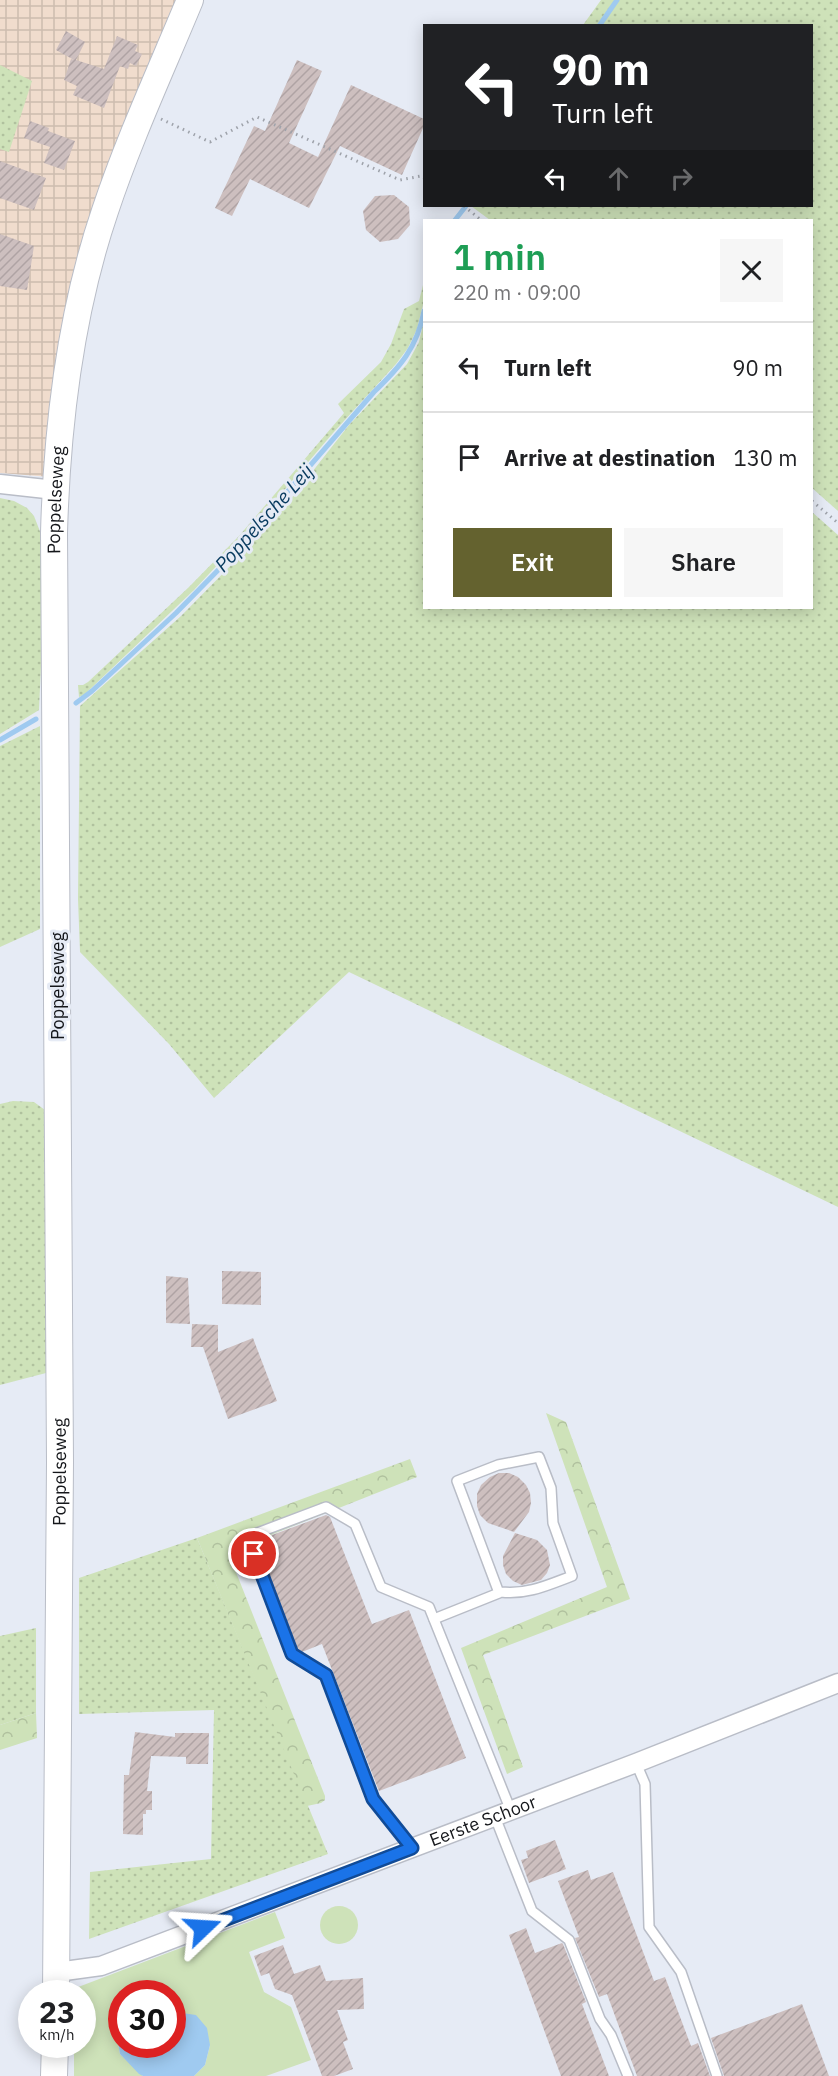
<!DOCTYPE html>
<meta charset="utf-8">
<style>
body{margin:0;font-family:"IBM Plex Sans",sans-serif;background:#f6f6f6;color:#202124;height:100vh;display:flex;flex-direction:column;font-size:22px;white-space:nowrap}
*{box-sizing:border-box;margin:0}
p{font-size:20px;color:#757577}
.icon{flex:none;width:33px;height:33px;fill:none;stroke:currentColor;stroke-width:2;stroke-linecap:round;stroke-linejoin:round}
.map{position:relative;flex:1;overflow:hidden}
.side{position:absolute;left:423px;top:219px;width:390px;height:390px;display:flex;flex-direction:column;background:#fff;border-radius:0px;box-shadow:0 3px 15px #0003}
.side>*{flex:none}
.top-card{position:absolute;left:423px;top:24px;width:390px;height:183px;border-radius:0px;box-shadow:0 3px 15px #0003;background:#202124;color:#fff;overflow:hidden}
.speed{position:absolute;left:18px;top:1980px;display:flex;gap:12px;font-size:30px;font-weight:700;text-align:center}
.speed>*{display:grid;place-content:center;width:78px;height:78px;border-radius:50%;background:#fff;box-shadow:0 3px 15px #0003;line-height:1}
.speed small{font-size:15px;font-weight:400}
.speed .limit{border:9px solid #d22;background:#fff;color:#111}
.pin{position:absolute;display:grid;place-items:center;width:51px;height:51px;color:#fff;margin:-26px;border:3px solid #fff;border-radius:50%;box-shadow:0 2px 6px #0007}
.me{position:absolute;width:66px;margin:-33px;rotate:70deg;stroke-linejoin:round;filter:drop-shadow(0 0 4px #0008)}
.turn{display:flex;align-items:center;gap:21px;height:126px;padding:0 30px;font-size:27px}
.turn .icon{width:78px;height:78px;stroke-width:2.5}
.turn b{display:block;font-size:42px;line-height:51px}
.lanes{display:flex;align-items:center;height:57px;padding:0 30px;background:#0003;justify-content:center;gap:30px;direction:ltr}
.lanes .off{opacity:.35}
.round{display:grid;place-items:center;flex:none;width:63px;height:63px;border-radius:0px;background:#f6f6f6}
.head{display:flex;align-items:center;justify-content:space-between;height:102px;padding:0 30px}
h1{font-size:36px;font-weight:600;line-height:45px;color:#1e9e55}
.action{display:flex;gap:12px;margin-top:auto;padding:12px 30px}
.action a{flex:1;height:69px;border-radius:0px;background:#64622f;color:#fff;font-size:24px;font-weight:600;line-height:69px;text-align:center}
.action a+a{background:#f6f6f6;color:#202124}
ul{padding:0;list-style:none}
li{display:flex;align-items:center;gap:18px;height:90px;padding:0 30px;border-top:2px solid #e0e0e0}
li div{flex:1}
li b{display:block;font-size:22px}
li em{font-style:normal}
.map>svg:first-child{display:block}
</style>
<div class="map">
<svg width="838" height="2076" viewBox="0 0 838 2076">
<defs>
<pattern id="industrial-grid" width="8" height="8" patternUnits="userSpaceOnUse" patternTransform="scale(1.5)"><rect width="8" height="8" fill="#f0dccd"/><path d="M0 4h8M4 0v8" fill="none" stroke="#cdbcaf"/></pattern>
<pattern id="grass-dots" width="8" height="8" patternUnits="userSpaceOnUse" patternTransform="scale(1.5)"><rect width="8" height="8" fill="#cee2b9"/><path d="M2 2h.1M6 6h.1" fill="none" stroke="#b0c19e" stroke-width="1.8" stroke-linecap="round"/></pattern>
<pattern id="forest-crowns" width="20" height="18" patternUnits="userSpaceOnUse" patternTransform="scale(1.5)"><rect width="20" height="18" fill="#cee2b9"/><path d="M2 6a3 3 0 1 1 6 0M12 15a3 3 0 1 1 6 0" fill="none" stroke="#b0c19e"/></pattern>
<pattern id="building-hatch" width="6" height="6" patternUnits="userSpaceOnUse" patternTransform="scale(1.5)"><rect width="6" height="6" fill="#cdbfbf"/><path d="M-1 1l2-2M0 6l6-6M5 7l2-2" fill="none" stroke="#afa3a4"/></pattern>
</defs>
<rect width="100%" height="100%" fill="#e6ebf5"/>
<polygon fill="url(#industrial-grid)" points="0,0 186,0 110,176 50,477 0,473"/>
<g fill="url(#grass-dots)">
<polygon points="601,0 838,0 838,511 812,488 812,220 490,220 471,206 812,206 812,26 583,25"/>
<polygon points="0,65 32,81 9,152 0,149"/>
<polygon points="424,281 424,301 417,329 408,348 396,364 333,433 250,530 194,590 84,695 79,697 78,685 83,685 88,682 189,587 239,536 344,413 338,404 381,362 391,344 404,309 419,301"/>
<polygon points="424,320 424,608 812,608 812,512 838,535 838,1207 349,972 214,1098 169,1044 80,952 78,899 80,706 181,616 244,552 290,500 349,425 407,364 419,342"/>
<polygon points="0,498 14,501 27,508 34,516 41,534 42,643 39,710 0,734"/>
<polygon points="40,726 40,929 0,947 0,746"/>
<polygon points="13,1101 34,1102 45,1110 46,1373 0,1385 0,1104"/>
<polygon points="197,1538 328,1854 89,1939 90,1872 211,1859 214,1710 79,1714 79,1578"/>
<polygon points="36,1628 36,1713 0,1725 0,1636"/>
</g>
<g fill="url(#forest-crowns)">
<polygon points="546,1413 566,1422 630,1599 483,1655 523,1767 507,1774 461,1648 607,1587"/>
<polygon points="410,1459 417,1477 228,1552 325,1796 325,1800 321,1803 307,1806 197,1538"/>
<polygon points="36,1713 37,1738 0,1750 0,1725"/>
</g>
<g fill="#cee2b9">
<circle cx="339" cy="1925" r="19"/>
<polygon points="275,1912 285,1938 249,1952 264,1992 291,2007 311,2060 266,2076 194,2076 205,2065 210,2045 182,2013 173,2016 172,1994 122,1994 121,2021 115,2027 120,2054 143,2076 74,2076 74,2045 82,2044 82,1994 73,1993 73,1989"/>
</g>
<polygon fill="#9fcaf0" points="182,2013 196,2015 207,2028 210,2045 205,2065 194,2076 143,2076 139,2074 120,2054 115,2027 121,2021 122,2044 172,2044 173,2016"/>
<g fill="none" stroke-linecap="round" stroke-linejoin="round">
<g stroke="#9fcaf0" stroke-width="5">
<polyline points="599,26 617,0"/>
<polyline points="455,220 466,206"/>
<path d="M76,703L92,691L176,613L229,559L374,392C400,367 417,348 424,311"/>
<polyline points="0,740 36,719"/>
</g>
</g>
<g fill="url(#building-hatch)">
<polygon points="66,31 85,42 76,60 104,69 117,36 138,45 135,51 142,54 136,66 130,63 128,69 120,66 104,108 73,95 77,86 64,80 71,59 74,60 56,50"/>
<polygon points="297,60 322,71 289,143 318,157 351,85 424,119 424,126 402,175 340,146 309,208 250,179 232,216 215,208 254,126 265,131"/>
<polygon points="30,121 49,128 48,131 75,141 64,170 44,163 50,147 24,138"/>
<polygon points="0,161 46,178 34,210 0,198"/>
<polygon points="394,195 409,207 410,225 398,239 380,242 366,230 363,211 375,196"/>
<polygon points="0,234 34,246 27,290 0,286"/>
<polygon points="222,1271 261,1272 261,1305 222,1304"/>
<polygon points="166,1276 188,1278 190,1324 166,1323"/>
<polygon points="192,1324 218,1325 218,1352 253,1338 277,1401 228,1419 203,1347 191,1347"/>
<polygon points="499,1473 509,1473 518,1477 526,1485 530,1493 531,1503 529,1512 514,1532 488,1523 480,1515 477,1506 477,1494 481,1485 490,1477"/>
<polygon points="326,1515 330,1517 372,1624 409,1610 466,1758 379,1791 322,1644 302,1652 298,1650 256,1541"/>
<polygon points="515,1533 537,1540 547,1550 550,1565 547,1573 541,1580 522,1585 513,1581 506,1574 503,1565 503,1556"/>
<polygon points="135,1732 175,1737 175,1733 209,1733 208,1764 186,1764 186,1757 151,1756 147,1791 152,1791 152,1810 146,1810 146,1814 143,1814 143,1835 123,1834 124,1775 129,1775"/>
<polygon points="555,1840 566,1869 529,1883 521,1860 528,1858 526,1851"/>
<polygon points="588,1870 591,1880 613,1872 654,1981 665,1977 691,2046 698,2043 710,2076 637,2076 607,1994 599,1997 575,1938 579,1937 558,1881"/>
<polygon points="526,1928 535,1953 562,1943 563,1944 586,2002 582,2004 609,2076 561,2076 509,1935"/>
<polygon points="283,1945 294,1974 320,1965 326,1981 363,1978 364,2009 337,2010 348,2040 343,2042 353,2069 334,2076 322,2076 292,1995 275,1989 269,1973 261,1976 254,1956"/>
<polygon points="802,2004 829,2076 724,2076 711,2038"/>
</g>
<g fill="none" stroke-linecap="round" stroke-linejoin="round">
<g stroke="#b9bdc7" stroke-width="12">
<g id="lane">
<polyline points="252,1535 326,1507 355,1524 381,1587 429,1607 511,1811"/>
<polyline points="254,1554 292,1654 326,1675 373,1799 412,1848"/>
<path d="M434,1619L499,1593L501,1592C527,1595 548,1585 572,1576L553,1523L551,1488L539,1457L498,1465L457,1481L499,1593"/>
<polyline points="636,1763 645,1784 649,1927 681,1972 717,2076"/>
<polyline points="495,1817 532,1911 569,1940 600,2019 611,2035 628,2076"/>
</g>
</g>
<g stroke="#b9bdc7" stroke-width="21">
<g id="street">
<polyline points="0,484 55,490"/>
<path id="s1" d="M57,1972L101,1966L636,1763L838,1683"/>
</g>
</g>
<g stroke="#b9bdc7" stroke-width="28">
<g id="secondary">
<path id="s2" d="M56,1994L60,1462L54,533C57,424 70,314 105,211C129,139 161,70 190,0"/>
<polyline points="54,2076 55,2044"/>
</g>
</g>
<g stroke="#9ea2aa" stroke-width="3" stroke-dasharray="1.5 4.5" stroke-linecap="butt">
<polyline points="161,119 210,142 257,117 400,180 421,176 424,178"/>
<polyline points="464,206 481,220"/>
<polyline points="812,501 838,523"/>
</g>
<use href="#lane" stroke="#fff" stroke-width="9"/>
<use href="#street" stroke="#fff" stroke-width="18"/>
<use href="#secondary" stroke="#fff" stroke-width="26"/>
</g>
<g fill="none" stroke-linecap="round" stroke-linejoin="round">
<g stroke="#114b97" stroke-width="15">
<polyline id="route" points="203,1928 412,1848 373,1799 326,1675 292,1654 254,1554"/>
</g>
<use href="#route" stroke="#1a73e8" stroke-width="10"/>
</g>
<g text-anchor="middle" stroke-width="6" stroke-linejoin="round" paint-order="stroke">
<g font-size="18" fill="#14161a" stroke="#e6ebf5">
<text dy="6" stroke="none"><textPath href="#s2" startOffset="1494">Poppelseweg</textPath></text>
<text transform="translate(58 986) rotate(-90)" y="6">Poppelseweg</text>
<text dy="6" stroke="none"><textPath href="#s2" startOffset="522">Poppelseweg</textPath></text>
<text dy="6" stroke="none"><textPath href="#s1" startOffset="453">Eerste Schoor</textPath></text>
</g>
<g font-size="20" font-style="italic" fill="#073a5e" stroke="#e6ebf5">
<text transform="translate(264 518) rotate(-48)" y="7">Poppelsche Leij</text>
</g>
</g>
</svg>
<div class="speed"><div>23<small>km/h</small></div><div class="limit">30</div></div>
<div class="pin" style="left:254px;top:1554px;background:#d93025"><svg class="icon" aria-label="arrive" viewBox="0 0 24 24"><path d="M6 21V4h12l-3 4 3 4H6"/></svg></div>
<svg class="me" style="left:203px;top:1928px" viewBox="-20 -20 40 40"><path d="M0-17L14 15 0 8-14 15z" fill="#1a73e8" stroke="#fff" stroke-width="4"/></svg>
<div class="top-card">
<div class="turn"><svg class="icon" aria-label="left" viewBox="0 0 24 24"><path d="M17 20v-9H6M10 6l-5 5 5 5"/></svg><div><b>90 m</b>Turn left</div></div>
<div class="lanes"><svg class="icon" aria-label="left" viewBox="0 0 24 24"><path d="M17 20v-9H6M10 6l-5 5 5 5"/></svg><svg class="icon off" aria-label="ahead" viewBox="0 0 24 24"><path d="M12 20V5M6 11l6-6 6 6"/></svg><svg class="icon off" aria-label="right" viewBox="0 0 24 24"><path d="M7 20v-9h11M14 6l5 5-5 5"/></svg></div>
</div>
<section class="side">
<div class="head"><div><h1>1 min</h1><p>220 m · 09:00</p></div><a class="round"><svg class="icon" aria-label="close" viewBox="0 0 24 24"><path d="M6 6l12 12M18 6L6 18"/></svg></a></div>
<ul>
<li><svg class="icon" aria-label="left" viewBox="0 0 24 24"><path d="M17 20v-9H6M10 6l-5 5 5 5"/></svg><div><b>Turn left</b></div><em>90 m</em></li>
<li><svg class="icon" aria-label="arrive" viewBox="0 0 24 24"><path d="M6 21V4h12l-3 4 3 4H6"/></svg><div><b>Arrive at destination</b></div><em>130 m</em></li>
</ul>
<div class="action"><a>Exit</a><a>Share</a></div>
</section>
</div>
